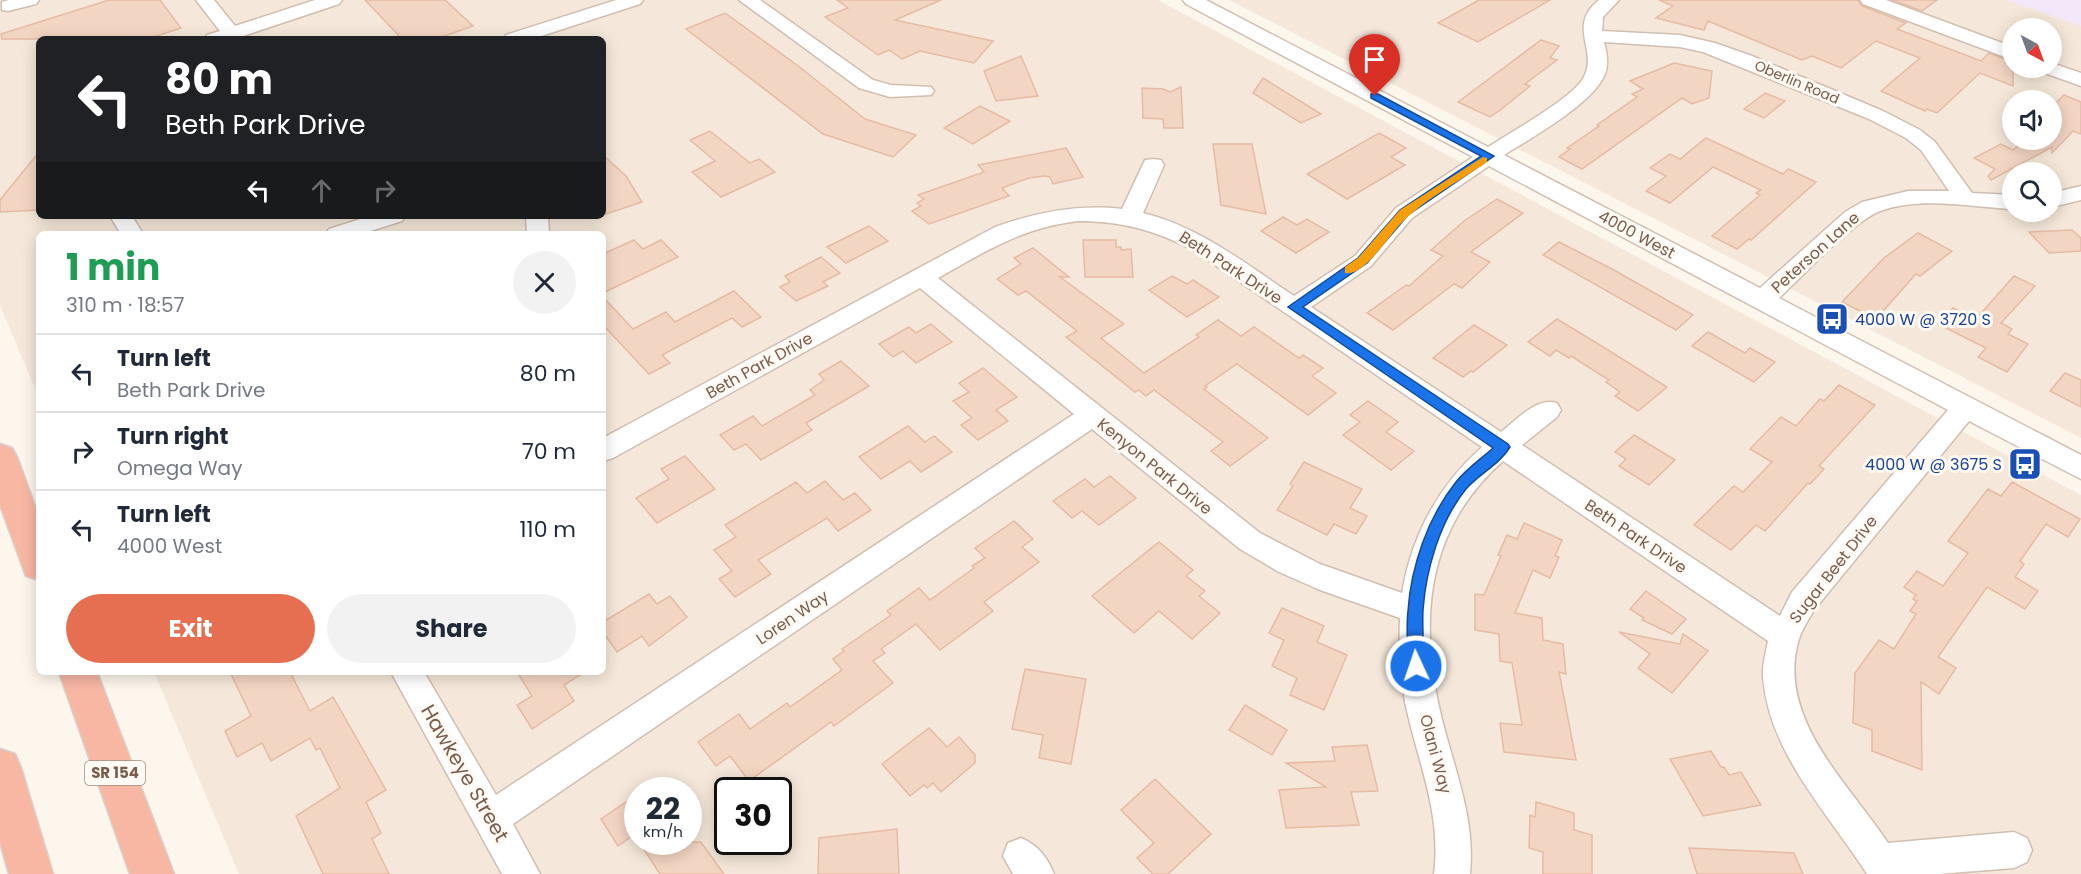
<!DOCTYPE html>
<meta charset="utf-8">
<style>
body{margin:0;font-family:Poppins,sans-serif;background:#f2f2f3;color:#1f2937;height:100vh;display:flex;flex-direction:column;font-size:22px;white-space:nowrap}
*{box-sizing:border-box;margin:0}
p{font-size:20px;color:#747a83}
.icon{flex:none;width:33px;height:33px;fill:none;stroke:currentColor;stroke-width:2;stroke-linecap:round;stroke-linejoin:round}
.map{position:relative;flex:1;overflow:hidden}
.drawer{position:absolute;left:36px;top:231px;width:570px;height:444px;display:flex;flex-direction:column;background:#fff;border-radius:9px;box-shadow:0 3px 15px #0003}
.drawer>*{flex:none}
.top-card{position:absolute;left:36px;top:36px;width:570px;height:183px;border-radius:9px;box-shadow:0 3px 15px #0003;background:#202124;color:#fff;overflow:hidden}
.needle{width:39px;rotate:139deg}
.controls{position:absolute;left:2002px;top:18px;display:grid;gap:12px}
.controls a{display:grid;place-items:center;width:60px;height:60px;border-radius:50%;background:#fff;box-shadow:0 3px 15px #0003;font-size:30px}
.speed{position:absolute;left:624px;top:777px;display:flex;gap:12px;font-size:30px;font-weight:700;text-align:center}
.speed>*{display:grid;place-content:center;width:78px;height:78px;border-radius:50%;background:#fff;box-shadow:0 3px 15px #0003;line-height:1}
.speed small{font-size:15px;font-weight:400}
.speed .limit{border:3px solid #111;border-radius:9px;background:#fff;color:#111}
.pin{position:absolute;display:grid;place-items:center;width:51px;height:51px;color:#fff;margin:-62px -26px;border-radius:50% 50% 50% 0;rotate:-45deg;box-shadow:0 0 6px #0007}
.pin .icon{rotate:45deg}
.me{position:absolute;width:66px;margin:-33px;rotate:357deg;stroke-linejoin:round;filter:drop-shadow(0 0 4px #0008)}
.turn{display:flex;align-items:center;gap:21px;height:126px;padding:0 30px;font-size:27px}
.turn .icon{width:78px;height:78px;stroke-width:2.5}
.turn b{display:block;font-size:42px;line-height:51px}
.lanes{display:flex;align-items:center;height:57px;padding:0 30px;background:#0003;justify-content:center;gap:30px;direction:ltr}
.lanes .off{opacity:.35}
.round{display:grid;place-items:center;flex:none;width:63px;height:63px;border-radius:32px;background:#f2f2f3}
.head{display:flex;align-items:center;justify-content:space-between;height:102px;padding:0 30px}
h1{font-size:36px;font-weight:700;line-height:45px;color:#1e9e55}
.button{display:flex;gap:12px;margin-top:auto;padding:12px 30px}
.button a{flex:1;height:69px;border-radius:36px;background:#e76f51;color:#fff;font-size:24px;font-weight:700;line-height:69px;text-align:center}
.button a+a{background:#f2f2f3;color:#1f2937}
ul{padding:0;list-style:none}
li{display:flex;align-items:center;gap:18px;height:78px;padding:0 30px;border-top:2px solid #e0e1e3}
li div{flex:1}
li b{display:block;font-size:22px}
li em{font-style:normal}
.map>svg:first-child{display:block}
</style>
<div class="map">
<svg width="2081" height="874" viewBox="0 0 2081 874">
<rect width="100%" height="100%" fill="#fdf6ec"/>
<g fill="#f5e8da" fill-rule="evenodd">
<path d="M0,0H1158L2081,495V874H239L154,672H603V234H39V398L0,305ZM39,39H603V216H39ZM638,790H688V842H638ZM728,790H778V842H728Z"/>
<path d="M1229,0H2081V438ZM2013,28H2052V68H2013ZM2013,100H2052V140H2013ZM2013,172H2052V212H2013Z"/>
</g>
<polygon fill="#f3e8fa" points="2007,0 2081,0 2081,26"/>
<g fill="#f3d5c3" stroke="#e6bba3" stroke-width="1.5">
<polygon points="109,0 160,0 181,28 147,39 2,39 1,34"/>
<polygon points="365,0 445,0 473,26 436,39 402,39"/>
<polygon points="837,0 941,0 895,20 993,41 974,63 920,51 902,59 889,50 878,55 825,17 848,8"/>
<polygon points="1479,0 1550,0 1478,42 1438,23"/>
<polygon points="1659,0 1858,0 1862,6 1906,23 1897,29 1981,61 1989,53 2013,62 2013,86 1980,73 1937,113 1927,109 1925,111 1881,91 1920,58 1876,41 1841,68 1812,56 1802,60 1708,21 1704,30 1656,18 1673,6"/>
<polygon points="1892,0 1937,0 1922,11"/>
<polygon points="725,13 797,65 865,119 916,135 893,157 823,134 686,29"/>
<polygon points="1541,40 1559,46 1550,58 1557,60 1525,84 1530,86 1499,111 1490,117 1458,102"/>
<polygon points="1021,56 1038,96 996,101 984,71"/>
<polygon points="1674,63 1712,71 1709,98 1692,104 1682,98 1582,169 1559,157 1570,149 1567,148 1599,126 1597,125 1637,97 1632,94 1643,89 1630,81"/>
<polygon points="1263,78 1321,114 1301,123 1253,93"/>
<polygon points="1181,87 1183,128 1164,128 1163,119 1143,118 1142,88 1163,89 1170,92"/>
<polygon points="1765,93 1785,101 1764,118 1744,109"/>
<polygon points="2064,95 2081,102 2081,134 2073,131 2052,153 2052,147 1991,180 1988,176 1995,169 1974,158 2001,144 2013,150 2024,140 2052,140 2052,107"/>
<polygon points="980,106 1010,121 973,144 944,128"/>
<polygon points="710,131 750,163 759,159 775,172 721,197 692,172 715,161 690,140"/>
<polygon points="1379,133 1406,148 1391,157 1405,165 1347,199 1307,174"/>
<polygon points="1706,138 1783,174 1788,169 1816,182 1751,240 1749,239 1737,249 1712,236 1760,195 1756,193 1761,190 1713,167 1670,203 1646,191 1666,176 1650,168 1670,154 1680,159"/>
<polygon points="1213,144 1252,144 1266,214 1221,205"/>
<polygon points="1066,148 1083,177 1053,184 1050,177 1045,176 1029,178 1002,188 1009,196 929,224 912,211 921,206 917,203 924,199 918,195 984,172 978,165"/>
<polygon points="39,152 39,210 0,212 0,200"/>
<polygon points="603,155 626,176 642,202 603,215"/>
<polygon points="1497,199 1523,213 1471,252 1490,262 1462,288 1454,284 1393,330 1367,313 1406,285 1409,286 1443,256 1431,250 1464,221"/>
<polygon points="1283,217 1297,225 1307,219 1329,232 1296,253 1261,231"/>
<polygon points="869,226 888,241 846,263 827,247"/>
<polygon points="2072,230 2081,238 2081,251 2049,253 2029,232"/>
<polygon points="1918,233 1952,251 1920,276 1916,274 1876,319 1842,302 1884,258"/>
<polygon points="634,240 643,249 661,240 678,257 603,293 603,254"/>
<polygon points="1083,240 1116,240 1116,247 1121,247 1121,250 1131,249 1133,277 1085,277"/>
<polygon points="1559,242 1614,270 1693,315 1676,330 1543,255"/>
<polygon points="1033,248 1069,277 1060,277 1124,324 1101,338 1144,373 1199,337 1196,335 1218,320 1241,336 1254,327 1299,358 1303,355 1323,368 1312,376 1336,393 1308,415 1237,364 1205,386 1207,387 1204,389 1268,438 1230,466 1211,451 1223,442 1154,390 1146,396 1139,390 1135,392 1066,337 1077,331 1026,291 1018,295 997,279 1021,264 1014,258"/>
<polygon points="821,257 840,273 823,282 828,286 796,301 780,287 790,282 785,276"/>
<polygon points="1172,276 1187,284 1193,280 1219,297 1187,317 1149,290"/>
<polygon points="2014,276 2035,286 2001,323 2012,329 2008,334 2028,344 2007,372 1978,357 1986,348 1938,324 1953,308 1976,319"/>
<polygon points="734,291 761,317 742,327 732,318 662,355 670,363 649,374 603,325 603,297 633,329 666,312 675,322"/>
<polygon points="1557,319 1608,350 1667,387 1638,411 1615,396 1620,392 1606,382 1609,380 1571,356 1569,358 1556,350 1550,356 1528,342"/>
<polygon points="931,324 952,342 916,363 903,351 893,357 879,344 909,327 916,333"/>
<polygon points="1474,325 1507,345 1473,372 1471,371 1463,377 1433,358"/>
<polygon points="1708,332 1745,353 1750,348 1775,362 1754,382 1692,346"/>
<polygon points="841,361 869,386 806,423 812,430 761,460 746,444 734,450 720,435 753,416 762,426 815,395 810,390 824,380 819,374"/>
<polygon points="983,368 1017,397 996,410 1008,421 978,440 961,425 972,418 953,401 969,392 959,383"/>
<polygon points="2065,373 2081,380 2081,407 2050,391"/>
<polygon points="1839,385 1875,405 1819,466 1824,469 1810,484 1808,483 1765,531 1756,525 1731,550 1694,525 1734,486 1743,492 1772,462 1750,449 1781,417 1796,426 1820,399 1824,401"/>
<polygon points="1368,401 1398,422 1386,432 1414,451 1391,470 1343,435 1360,422 1350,415"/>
<polygon points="908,426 925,442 934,436 952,452 921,472 910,461 881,479 859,457"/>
<polygon points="1634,435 1675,460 1649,485 1619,466 1626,459 1615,452"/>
<polygon points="685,456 715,489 657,523 636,498 669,479 661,469"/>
<polygon points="1304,462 1362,489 1350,508 1367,516 1356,534 1334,524 1327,535 1277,510 1293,486 1290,484"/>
<polygon points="1110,476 1136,498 1099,525 1082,511 1072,518 1053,501 1085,479 1094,487"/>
<polygon points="825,481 843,500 855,493 871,510 838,531 827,518 758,560 771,574 735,597 719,579 732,571 714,550 736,537 725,525 796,482 807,493"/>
<polygon points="2012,482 2080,519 2068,537 2046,524 2020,561 2024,564 2015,577 2038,591 2025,609 1987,587 1938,657 1956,668 1939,694 1921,682 1922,770 1872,751 1872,730 1853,723 1855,673 1879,640 1894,649 1916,614 1910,611 1917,601 1913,599 1916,595 1904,587 1917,571 1943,586 1968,553 1948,541 1988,489 2001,496"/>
<polygon points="1014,521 1033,539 1022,547 1039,562 984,602 993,611 940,650 916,624 881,649 885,653 873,661 893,683 834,726 831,722 749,781 730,756 716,766 698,742 739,714 750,729 787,703 790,707 842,670 833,659 844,651 842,649 891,615 887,611 919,588 930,600 974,568 972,566 985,558 975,548"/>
<polygon points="1524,523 1562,540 1555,556 1559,557 1550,578 1533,570 1515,613 1542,618 1543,640 1563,644 1566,674 1559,672 1576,760 1504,752 1500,723 1522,725 1512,663 1500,661 1499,634 1475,630 1475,594 1484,595 1501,556 1498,555 1507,535 1517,539"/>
<polygon points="1159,542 1193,570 1186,576 1205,591 1199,596 1220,613 1192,639 1159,611 1134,633 1092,596"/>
<polygon points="1646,591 1686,619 1672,634 1642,620 1644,618 1630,609"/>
<polygon points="649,594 657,604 670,596 687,617 649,646 642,636 617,652 603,632 603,622"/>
<polygon points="1282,608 1324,626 1317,642 1347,655 1324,710 1290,695 1297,678 1272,666 1284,640 1269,633"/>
<polygon points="1619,632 1680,644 1683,634 1708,651 1672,693 1638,668 1650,654"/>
<polygon points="1025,669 1086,679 1071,764 1039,758 1043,735 1012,729"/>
<polygon points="230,672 290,672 310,711 333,697 386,790 366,802 381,833 372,839 389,874 323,874 296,816 340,788 320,748 316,750 310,738 271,761 262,743 237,757 225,731 251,716"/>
<polygon points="517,672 585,672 564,685 574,701 532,729 517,705 532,696"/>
<polygon points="1245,705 1287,730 1272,755 1229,730"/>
<polygon points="929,728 947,747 959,737 975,755 975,763 941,792 933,783 927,788 924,785 910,796 882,764"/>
<polygon points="1367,745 1378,791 1351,792 1359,825 1286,828 1279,790 1326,787 1286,763 1335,761 1332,747"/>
<polygon points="1711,751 1721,767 1724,767 1729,775 1741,772 1761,805 1703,816 1670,759"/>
<polygon points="1155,779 1211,834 1168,874 1153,874 1137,858 1154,843 1121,810"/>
<polygon points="638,794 638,832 618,846 601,819"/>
<polygon points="1536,802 1574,813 1574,830 1592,835 1592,874 1543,874 1543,852 1529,848 1530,815 1535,817"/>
<polygon points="897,829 899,874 818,874 819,838"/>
<polygon points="639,842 701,842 724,874 660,874"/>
<polygon points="1689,848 1794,853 1803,874 1697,874"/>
</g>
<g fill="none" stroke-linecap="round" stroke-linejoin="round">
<g stroke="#d1beb0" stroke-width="3">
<g id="minor">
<polygon points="9,0 39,0 36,4 8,11 2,10 2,2"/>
<polygon points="196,0 214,0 235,26 315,0 342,0 339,4 243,36 245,39 205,39 207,35 220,31"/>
<polygon points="616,0 643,0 640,4 532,39 504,39 506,35"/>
<polygon points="739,0 760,0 873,80 891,85 931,87 934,91 931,95 890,97 859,88"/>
<path d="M1183,0H1206L1488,147C1511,132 1569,100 1582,80C1601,52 1565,27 1599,0H1619L1603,17L1602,31L1680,35L1715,43L1752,56L1883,111L1920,130L1935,142L1972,193L2013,195V209C1971,207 1921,196 1880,211C1852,222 1803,276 1779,298L2081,455V479L1969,421L1814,610C1809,619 1802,629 1799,639C1775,717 1849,784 1888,843L2014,832L2027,838L2032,850L2027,862L2014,868L1938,874H1867C1828,813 1769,753 1763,677C1762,666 1766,652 1768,641L1503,461C1421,533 1418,632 1445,731C1458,779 1475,823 1470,874H1434C1442,813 1417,760 1405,702C1400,674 1399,646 1400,618L1320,590L1279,572L1240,549L1092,429L513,824L540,874H502L391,672H424L496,795L1074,414L920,288L613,458L603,461V438L995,227C1037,212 1078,204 1122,209L1145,160L1153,159L1161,160L1164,165L1143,213C1200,227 1246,264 1294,296L1355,256L1396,208L1473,157L1186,4ZM1604,42L1680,47L1703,52L1869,119L1906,138L1921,150L1949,191H1908L1862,202L1845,212L1760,288L1504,155C1531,138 1594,103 1605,74C1609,64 1607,53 1604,42ZM1489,166L1948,410L1792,592L1780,616L1522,445L1557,417L1561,410L1557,403C1536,397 1517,420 1501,432L1311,307L1371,266L1412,218ZM1078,221C1121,221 1155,230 1193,250L1482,447C1438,486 1412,535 1402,593L1320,564L1260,533L938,278C988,250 1021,228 1078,221Z"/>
<polygon points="1860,0 1886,0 2013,47 2013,60 1863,4"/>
<polygon points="2052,63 2081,73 2081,86 2042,72 2039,68 2052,68"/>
<polygon points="2081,186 2081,200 2052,207 2052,193"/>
<polygon points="110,216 132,216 143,234 121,234"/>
<polygon points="370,216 405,216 402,221 361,234 326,234 329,229"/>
<polygon points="526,216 548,216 549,234 527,234"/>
<path d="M1021,838C1038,845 1047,857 1054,874H1013L1003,856L1008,843Z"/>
</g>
</g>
<g stroke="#dad1cd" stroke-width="3">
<g id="highway">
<polygon points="0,444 12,448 17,457 39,517 39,580 26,576 0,505"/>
<polygon points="59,672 97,672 174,874 130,874"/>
<polygon points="0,749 15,754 21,768 53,874 9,874 0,842"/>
</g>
</g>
<use href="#minor" fill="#fff" fill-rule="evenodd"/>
<use href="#highway" fill="#f7b7a3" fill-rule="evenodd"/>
</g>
<path fill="#1a73e8" stroke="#114b97" stroke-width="1.5" d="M1371,94H1378L1494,156L1408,215L1367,263L1303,307L1508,444L1510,447C1500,464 1479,474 1466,489C1440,521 1426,569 1423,610C1422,629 1424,648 1424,666L1422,671L1416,673L1411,671L1408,666C1408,648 1406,629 1408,611C1411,566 1428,517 1456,482C1466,469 1481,459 1493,448L1288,307L1358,258L1400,210L1481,156L1371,98Z"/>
<path fill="#f59e0b" d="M1483,157L1487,158V162C1457,183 1420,201 1396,229C1386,241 1362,277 1345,273V267L1358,258L1400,210Z"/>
<defs>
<g id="bus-square" transform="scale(1.725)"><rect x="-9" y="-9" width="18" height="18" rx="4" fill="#1a4fb4" stroke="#fffaf3"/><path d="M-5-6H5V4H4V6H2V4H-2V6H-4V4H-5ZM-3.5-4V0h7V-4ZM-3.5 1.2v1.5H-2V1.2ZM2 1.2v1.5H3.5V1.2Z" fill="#fff"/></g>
</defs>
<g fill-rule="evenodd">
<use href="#bus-square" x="1832" y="319"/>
<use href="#bus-square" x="2025" y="464"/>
</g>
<g text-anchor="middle" stroke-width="6" stroke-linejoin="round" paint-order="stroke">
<g font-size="14" fill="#7a5c4d" stroke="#fffaf3">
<text transform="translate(1797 82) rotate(23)" y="5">Oberlin Road</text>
</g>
<rect fill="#fffaf3" stroke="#a28b7f" stroke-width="1.5" x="85" y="761" width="60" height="24" rx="4.5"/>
<g font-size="15" font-weight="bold" fill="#7a5c4d">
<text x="115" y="778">SR 154</text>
</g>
<g font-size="16" fill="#7a5c4d" stroke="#fffaf3">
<text transform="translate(1637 234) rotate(28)" y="6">4000 West</text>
<text transform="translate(1815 252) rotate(-42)" y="6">Peterson Lane</text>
<text transform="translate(1231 267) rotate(33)" y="6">Beth Park Drive</text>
<text transform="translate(759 365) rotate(-29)" y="6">Beth Park Drive</text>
<text transform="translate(1155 466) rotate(39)" y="6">Kenyon Park Drive</text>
<text transform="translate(1636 536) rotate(34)" y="6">Beth Park Drive</text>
<text transform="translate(1833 569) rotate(-52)" y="6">Sugar Beet Drive</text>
<text transform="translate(792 617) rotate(-34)" y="6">Loren Way</text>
<text transform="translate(1436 754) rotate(75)" y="6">Olani Way</text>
</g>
<g font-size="16" fill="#164399" stroke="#fffaf3" text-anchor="start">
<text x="1855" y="325">4000 W @ 3720 S</text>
<text x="2002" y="470" text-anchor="end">4000 W @ 3675 S</text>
</g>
<g font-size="20" fill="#7a5c4d" stroke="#fffaf3">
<text transform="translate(465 773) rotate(60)" y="7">Hawkeye Street</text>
</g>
</g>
</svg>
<div class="controls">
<a><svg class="needle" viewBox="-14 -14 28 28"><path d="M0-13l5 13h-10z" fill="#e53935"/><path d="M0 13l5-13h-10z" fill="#747a83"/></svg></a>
<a><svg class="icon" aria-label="sound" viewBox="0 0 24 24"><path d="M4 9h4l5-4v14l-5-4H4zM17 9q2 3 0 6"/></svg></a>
<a><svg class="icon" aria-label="search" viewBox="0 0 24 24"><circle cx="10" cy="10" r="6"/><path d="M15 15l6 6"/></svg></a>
</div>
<div class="speed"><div>22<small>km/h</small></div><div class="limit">30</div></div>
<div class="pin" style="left:1375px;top:96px;background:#d93025"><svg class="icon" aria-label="arrive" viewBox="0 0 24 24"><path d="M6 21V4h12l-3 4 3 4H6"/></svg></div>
<svg class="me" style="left:1416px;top:666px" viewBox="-20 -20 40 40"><circle r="17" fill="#1a73e8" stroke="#fff" stroke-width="3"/><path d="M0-11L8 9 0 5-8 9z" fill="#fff"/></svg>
<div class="top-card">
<div class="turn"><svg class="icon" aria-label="left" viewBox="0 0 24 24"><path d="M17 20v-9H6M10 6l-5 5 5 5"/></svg><div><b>80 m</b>Beth Park Drive</div></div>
<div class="lanes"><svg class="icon" aria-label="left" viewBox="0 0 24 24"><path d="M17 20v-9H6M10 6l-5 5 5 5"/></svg><svg class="icon off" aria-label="ahead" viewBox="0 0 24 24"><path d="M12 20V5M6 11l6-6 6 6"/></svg><svg class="icon off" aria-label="right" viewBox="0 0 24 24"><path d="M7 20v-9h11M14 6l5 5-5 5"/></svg></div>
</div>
<section class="drawer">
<div class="head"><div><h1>1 min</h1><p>310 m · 18:57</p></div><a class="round"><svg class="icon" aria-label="close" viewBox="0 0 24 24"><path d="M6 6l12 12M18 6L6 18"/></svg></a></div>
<ul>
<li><svg class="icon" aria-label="left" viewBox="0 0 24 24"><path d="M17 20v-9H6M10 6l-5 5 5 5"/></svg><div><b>Turn left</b><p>Beth Park Drive</p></div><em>80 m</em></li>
<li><svg class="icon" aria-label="right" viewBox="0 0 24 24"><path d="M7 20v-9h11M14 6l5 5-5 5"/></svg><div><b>Turn right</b><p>Omega Way</p></div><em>70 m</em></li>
<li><svg class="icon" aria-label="left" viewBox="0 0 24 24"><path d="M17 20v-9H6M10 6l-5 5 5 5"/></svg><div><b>Turn left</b><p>4000 West</p></div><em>110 m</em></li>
</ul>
<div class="button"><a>Exit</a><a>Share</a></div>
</section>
</div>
